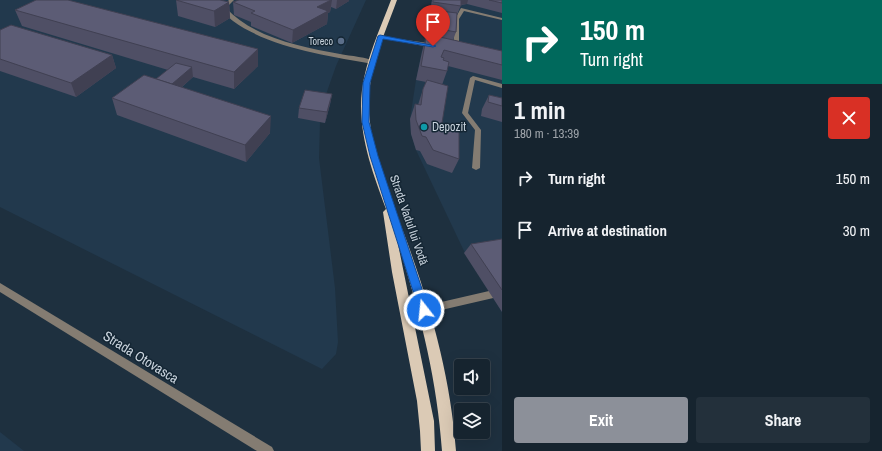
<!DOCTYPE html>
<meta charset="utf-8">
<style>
body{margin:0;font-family:"Archivo Narrow",sans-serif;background:#23303b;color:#f1f3f6;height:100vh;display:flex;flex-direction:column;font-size:15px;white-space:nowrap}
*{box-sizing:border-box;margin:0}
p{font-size:13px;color:#9ea4aa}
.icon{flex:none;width:22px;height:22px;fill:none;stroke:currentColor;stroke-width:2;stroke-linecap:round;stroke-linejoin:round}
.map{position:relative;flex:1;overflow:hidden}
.side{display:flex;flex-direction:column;background:#16242f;width:380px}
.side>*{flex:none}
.banner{background:#00695c;color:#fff;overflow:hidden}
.controls{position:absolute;left:454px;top:359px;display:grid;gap:8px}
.controls a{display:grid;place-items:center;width:36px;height:36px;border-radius:4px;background:#16242f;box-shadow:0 4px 16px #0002,0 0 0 1px #35414b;font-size:20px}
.pin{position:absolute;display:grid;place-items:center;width:34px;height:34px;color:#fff;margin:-41px -17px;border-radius:50% 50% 50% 0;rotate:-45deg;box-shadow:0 0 4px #0007}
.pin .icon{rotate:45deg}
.me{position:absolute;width:44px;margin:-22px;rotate:344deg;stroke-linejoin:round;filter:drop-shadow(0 0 3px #0008)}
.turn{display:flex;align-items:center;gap:14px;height:84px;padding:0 12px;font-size:18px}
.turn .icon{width:52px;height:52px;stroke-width:2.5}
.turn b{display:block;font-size:28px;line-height:34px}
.round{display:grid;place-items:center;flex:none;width:42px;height:42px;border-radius:4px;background:#23303b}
.summary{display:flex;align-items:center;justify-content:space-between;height:68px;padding:0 12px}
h1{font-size:24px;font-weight:700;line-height:30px}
.cta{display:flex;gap:8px;margin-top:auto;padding:8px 12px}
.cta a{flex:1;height:46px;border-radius:4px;background:#8c9099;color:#fff;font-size:16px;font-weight:700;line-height:46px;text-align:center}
.cta a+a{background:#23303b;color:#f1f3f6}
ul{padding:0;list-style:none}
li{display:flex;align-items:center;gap:12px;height:52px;padding:0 12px}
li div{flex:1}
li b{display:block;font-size:15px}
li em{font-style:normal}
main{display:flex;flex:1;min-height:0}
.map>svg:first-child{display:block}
</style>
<main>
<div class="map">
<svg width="502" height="451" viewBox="0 0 502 451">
<rect width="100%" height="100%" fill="#1e303f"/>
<g fill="#22394d">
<polygon points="0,0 366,0 336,66 324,100 331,102 325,123 320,122 319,158 335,288 338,342 336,354 322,369 0,207"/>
<polygon points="432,0 491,0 502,3 502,312 465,253 416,150 411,134 410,119 416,80"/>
<polygon points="0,432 24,451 0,451"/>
</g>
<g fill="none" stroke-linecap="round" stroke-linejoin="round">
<g fill="#847c72" fill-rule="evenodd">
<path d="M229,0H234L226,8C254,38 301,47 340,54C350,56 368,57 376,62L373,64C329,56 270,48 233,21C229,18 224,12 221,8Z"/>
<polygon points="461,8 502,18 502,20 464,11 459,19 459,50 456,52 453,50 455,19"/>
<polygon points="378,36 435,44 438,46 435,48 380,38 378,37"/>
<polygon points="473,76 502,84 502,88 475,80 468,113 481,130 480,168 476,170 472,168 475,130 462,113 470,78"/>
<polygon points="502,288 502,296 424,314 421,313 419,310 421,307 424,306"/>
</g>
<polygon fill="#847c72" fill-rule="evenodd" points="0,283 272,447 274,451 257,451 0,292"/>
<path fill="#dbcab5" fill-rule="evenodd" d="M391,0H397C385,33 369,67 369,102C368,154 395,205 411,253C434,318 451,383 456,451H442C437,379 420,312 398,244L434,421L435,451H421L420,431L417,401L392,272L383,212L386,209C372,171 357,131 362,90C366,59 380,29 391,0Z"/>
</g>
<g fill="#4f4f65">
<polygon points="176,0 229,2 230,18 215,27 178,16"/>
<polygon points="239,0 349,0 349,1 336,9 331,7 330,12 328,13 327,24 292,43 251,26 251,22 234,15 233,2"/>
<polygon points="432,0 502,0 502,13 467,4 461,5 457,15 456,32 453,40 502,51 502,80 448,66 447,71 442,85 442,123 455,130 459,159 452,173 427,164 420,151 416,150 411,134 410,119 415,104 418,105 423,89 426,82 416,80 422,52 425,41 429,19 431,11 430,11"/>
<polygon points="15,10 258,49 258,66 234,89 193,77 182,87 270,133 246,162 117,115 112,98 156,79 168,70 22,26"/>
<polygon points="0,30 112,55 116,68 76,97 0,71"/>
<polygon points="332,94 330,104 325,123 298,118 299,108"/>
<polygon points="489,95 502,98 502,122 481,116 482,109"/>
<polygon points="502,239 502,312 464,253 471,244"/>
</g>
<g fill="#404052">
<polygon points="331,0 332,0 330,12 328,13 327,24 292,43 293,30 317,7"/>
<polygon points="337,0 349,0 349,1 336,9"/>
<polygon points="460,0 468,0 467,4 458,5"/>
<polygon points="229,2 230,18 215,27 214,11"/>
<polygon points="258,49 258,66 234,89 234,72"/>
<polygon points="112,55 116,68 76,97 71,83"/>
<polygon points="192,67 193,77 168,99 166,89"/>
<polygon points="332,94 330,104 325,123 327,112"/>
<polygon points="271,116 270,133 246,162 245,145"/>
</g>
<g fill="#5c5c75" stroke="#404052">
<polygon points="36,0 68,0 258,49 234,72 15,10"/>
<polygon points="176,0 220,0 229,2 214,11"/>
<polygon points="239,0 331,0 317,7 328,11 293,30 251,13 255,11 233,2"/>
<polygon points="433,0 461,0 461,6 433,2"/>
<polygon points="489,0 502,0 502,3"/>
<polygon points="432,10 457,13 456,32 445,30 444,34 428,31"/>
<polygon points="11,25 112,55 71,83 0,59 0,30"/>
<polygon points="431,35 502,51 502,65 444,50 441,57 444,58 443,60 449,62 447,71 421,66 426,38"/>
<polygon points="176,63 192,67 172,84 156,79"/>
<polygon points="144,75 271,116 245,145 112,98"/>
<polygon points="427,80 448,86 442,123 456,126 455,130 459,131 459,159 433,150 426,137 422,136 416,120 415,104 421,105 423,89"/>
<polygon points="305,90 332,94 327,112 299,108"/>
<polygon points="489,95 502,98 502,106 488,102"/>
<polygon points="502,239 502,290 471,244"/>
</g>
<polygon fill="#1a73e8" stroke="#114b97" points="380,35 436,46 433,47 383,39 370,83 369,122 378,156 429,310 428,313 424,314 420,313 419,310 370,156 362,122 363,83 378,36"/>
<circle fill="#5c6f8a" stroke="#142634" stroke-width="1.5" cx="341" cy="41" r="4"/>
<circle fill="#0f9aa8" stroke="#142634" stroke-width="1.5" cx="424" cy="127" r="4"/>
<g text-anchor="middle" stroke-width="3" stroke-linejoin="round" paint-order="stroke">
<g font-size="10" fill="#c9d3dd" stroke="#142634" text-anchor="end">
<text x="333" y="45">Toreco</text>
</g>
<g font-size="12" fill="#c9d3dd" stroke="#142634" text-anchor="start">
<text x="432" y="131">Depozit</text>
</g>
<g font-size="12" fill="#c9d3dd" stroke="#142634">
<text transform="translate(409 220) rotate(71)" y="4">Strada Vadul lui Vodă</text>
</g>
<g font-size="14" fill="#c9d3dd" stroke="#142634">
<text transform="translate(141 357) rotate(32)" y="5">Strada Otovasca</text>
</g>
</g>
</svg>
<div class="controls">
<a><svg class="icon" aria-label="sound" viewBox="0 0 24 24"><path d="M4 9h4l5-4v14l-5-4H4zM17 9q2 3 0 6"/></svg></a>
<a><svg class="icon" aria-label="layers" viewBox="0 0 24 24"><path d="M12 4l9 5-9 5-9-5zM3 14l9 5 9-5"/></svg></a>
</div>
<div class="pin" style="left:433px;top:46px;background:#d93025"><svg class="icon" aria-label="arrive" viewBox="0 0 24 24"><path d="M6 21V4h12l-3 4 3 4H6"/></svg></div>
<svg class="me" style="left:424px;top:310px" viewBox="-20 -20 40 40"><circle r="17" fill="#1a73e8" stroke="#fff" stroke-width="3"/><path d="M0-11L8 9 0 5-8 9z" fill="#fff"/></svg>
</div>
<section class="side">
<div class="banner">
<div class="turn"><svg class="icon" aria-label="right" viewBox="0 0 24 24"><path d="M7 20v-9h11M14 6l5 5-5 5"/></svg><div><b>150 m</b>Turn right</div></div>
</div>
<div class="summary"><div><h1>1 min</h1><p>180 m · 13:39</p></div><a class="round" style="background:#d93025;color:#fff"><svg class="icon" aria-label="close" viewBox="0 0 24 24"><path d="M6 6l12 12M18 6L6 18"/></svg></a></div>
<ul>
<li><svg class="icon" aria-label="right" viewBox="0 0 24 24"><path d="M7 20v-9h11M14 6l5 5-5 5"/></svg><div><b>Turn right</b></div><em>150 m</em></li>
<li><svg class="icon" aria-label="arrive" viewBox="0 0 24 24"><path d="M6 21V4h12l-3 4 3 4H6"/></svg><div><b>Arrive at destination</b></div><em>30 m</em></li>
</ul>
<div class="cta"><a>Exit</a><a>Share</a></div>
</section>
</main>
